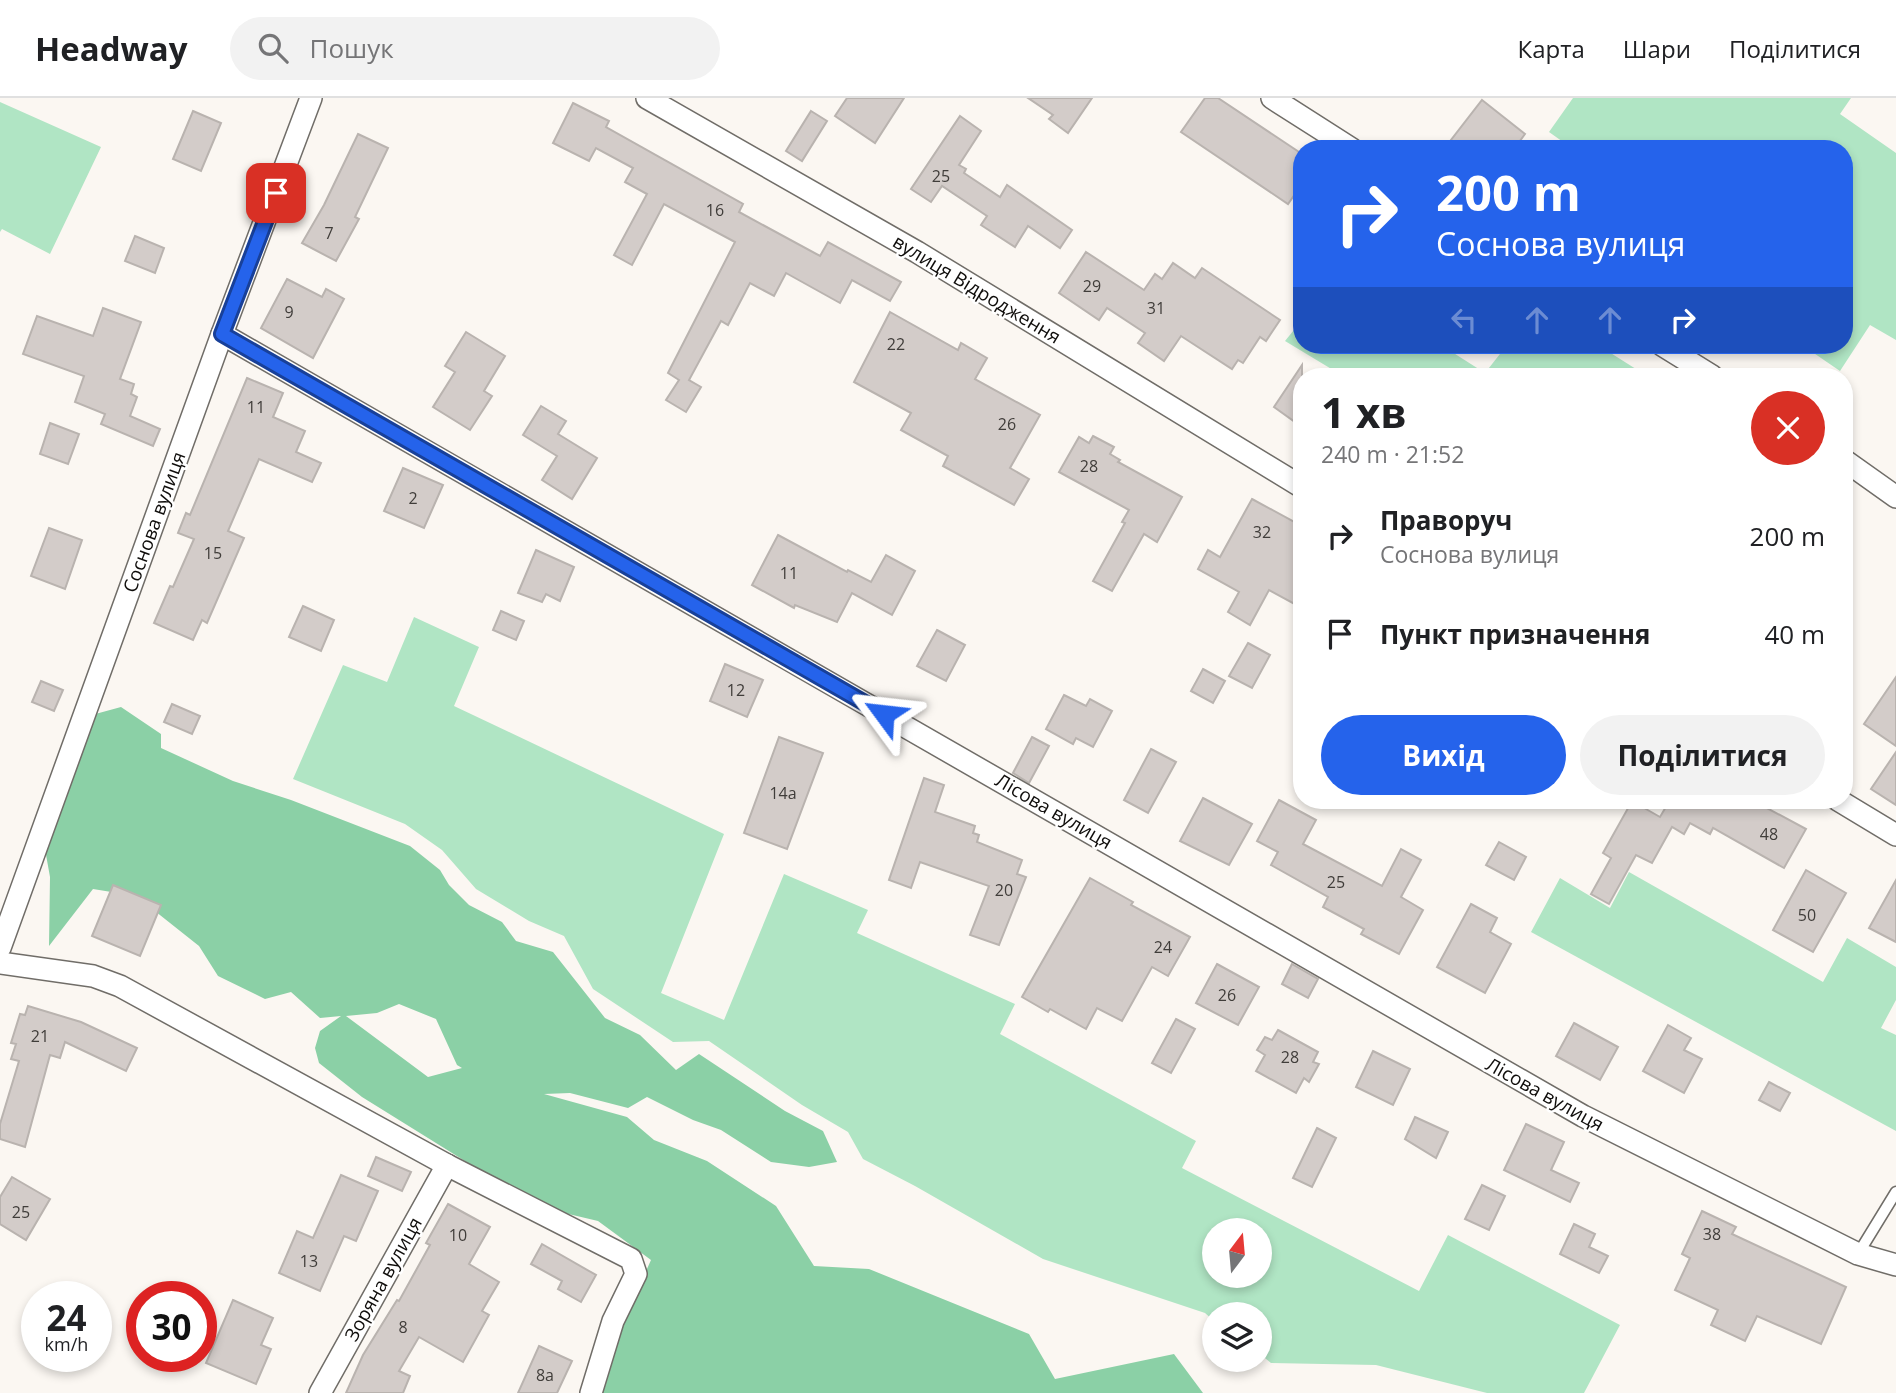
<!DOCTYPE html>
<html lang="uk">
<meta charset="utf-8">
<style>
body{margin:0;font-family:"Open Sans",sans-serif;background:#f2f2f2;color:#202124;height:100vh;display:flex;flex-direction:column;font-size:26px;white-space:nowrap}
*{box-sizing:border-box;margin:0}
p{font-size:23px;color:#757577}
.icon{flex:none;width:38px;height:38px;fill:none;stroke:currentColor;stroke-width:2;stroke-linecap:round;stroke-linejoin:round}
.map{position:relative;flex:1;overflow:hidden}
.sheet{position:absolute;left:1293px;top:270px;width:560px;height:441px;display:flex;flex-direction:column;background:#fff;border-radius:28px;box-shadow:0 4px 10px #0003}
.sheet>*{flex:none}
.top-card{position:absolute;left:1293px;top:42px;width:560px;height:214px;border-radius:28px;box-shadow:0 4px 10px #0003;background:#2563eb;color:#fff;overflow:hidden}
.needle{width:46px;rotate:16deg}
.controls{position:absolute;left:1202px;top:1120px;display:grid;gap:14px}
.controls a{display:grid;place-items:center;width:70px;height:70px;border-radius:50%;background:#fff;box-shadow:0 4px 10px #0003;font-size:35px}
.speed{position:absolute;left:21px;top:1183px;display:flex;gap:14px;font-size:35px;font-weight:700;text-align:center}
.speed>*{display:grid;place-content:center;width:91px;height:91px;border-radius:50%;background:#fff;box-shadow:0 4px 10px #0003;line-height:1}
.speed small{font-size:18px;font-weight:400}
.speed .limit{border:10px solid #d22;background:#fff;color:#111}
.pin{position:absolute;display:grid;place-items:center;width:60px;height:60px;color:#fff;margin:-30px;border-radius:14px;box-shadow:0 4px 10px #0006}
.me{position:absolute;width:77px;margin:-38px;rotate:300deg;stroke-linejoin:round;filter:drop-shadow(0 0 5px #0008)}
.turn{display:flex;align-items:center;gap:24px;height:147px;padding:0 28px;font-size:32px}
.turn .icon{width:91px;height:91px;stroke-width:2.5}
.turn b{display:block;font-size:49px;line-height:60px}
.lanes{display:flex;align-items:center;height:66px;padding:0 28px;background:#0003;justify-content:center;gap:35px;direction:ltr}
.lanes .off{opacity:.35}
.round{display:grid;place-items:center;flex:none;width:74px;height:74px;border-radius:37px;background:#f2f2f2}
.summary{display:flex;align-items:center;justify-content:space-between;height:119px;padding:0 28px}
h1{font-size:42px;font-weight:700;line-height:52px}
.primary-button{display:flex;gap:14px;margin-top:auto;padding:14px 28px}
.primary-button a{flex:1;height:80px;border-radius:42px;background:#2563eb;color:#fff;font-size:28px;font-weight:700;line-height:80px;text-align:center}
.primary-button a+a{background:#f2f2f2;color:#202124}
ul{padding:0;list-style:none}
li{display:flex;align-items:center;gap:21px;height:98px;padding:0 28px}
li div{flex:1}
li b{display:block;font-size:26px}
li em{font-style:normal}
header{display:flex;align-items:center;gap:42px;box-sizing:border-box;height:98px;padding:0 35px;background:#fff;border-bottom:2px solid #e0e0e0}
header strong{font-size:33px}
nav{display:flex;gap:38px;margin-inline-start:auto;font-size:24px}
.search{width:490px;height:63px;background:#f2f2f2;display:flex;align-items:center;gap:18px;box-sizing:border-box;padding:0 24px;border-radius:38px;color:#757577;font-size:26px}
.map>svg:first-child{display:block}
</style>
<header>
<strong>Headway</strong>
<div class="search"><svg class="icon" aria-label="search" viewBox="0 0 24 24"><circle cx="10" cy="10" r="6"/><path d="M15 15l6 6"/></svg>Пошук</div>
<nav><a>Карта</a><a>Шари</a><a>Поділитися</a></nav>
</header>
<div class="map">
<svg width="1896" height="1295" viewBox="0 0 1896 1295">
<rect width="100%" height="100%" fill="#fbf7f2"/>
<g fill="#b0e5c4" fill-rule="evenodd">
<polygon points="1573,0 1851,0 1840,16 1896,55 1896,242 1870,227 1840,273 1802,247 1844,247 1844,51 1573,51 1549,34"/>
<polygon points="0,4 101,49 50,156 2,131 0,134"/>
<polygon points="1302,222 1302,247 1441,247 1485,275 1507,247 1598,247 1647,278 1343,278 1285,243"/>
<path d="M414,519L479,549L454,608L724,736L661,895L724,922L784,776L868,812L857,835L1015,906L1000,936L1196,1043L1182,1070L1419,1193L1448,1137L1620,1227L1584,1295H1487L1376,1267L1271,1265L1260,1256V1216H1214V1223L1205,1215L1043,1161L915,1088L863,1061L848,1034L802,1007L709,943L673,944L593,891L564,838L529,823L476,791L442,752L405,726L293,681L343,567L387,584ZM1260,1132V1178H1214V1132Z"/>
<polygon points="1629,774 1823,884 1847,840 1896,869 1896,902 1881,930 1896,937 1896,1033 1531,834 1560,780 1610,810"/>
</g>
<path fill="#8bd0a6" fill-rule="evenodd" d="M121,609L161,636V650L233,683L291,702L410,748L440,772L449,787L469,807L502,824L516,843L553,854L605,920L640,937L676,972L699,956L785,1013L823,1033L837,1064L809,1069L771,1064L721,1032L693,1022L647,999L628,1010L570,995L544,996L627,1019L654,1042L707,1063L776,1108L814,1168L869,1171L1029,1236L1055,1281L1174,1256L1203,1295H598L606,1247L633,1202L651,1162L598,1123L539,1109L362,999L319,965L315,950L320,933L341,918L320,920L291,894L265,901L218,878L199,848L136,798L93,791L49,848L50,779L43,740L77,621ZM399,906L436,921L457,967L462,970L428,979L346,918L377,915Z"/>
<g fill="#d3ccc9" stroke="#b9b3af" stroke-width="2">
<polygon points="847,0 904,0 875,45 835,18"/>
<polygon points="1028,0 1092,0 1068,35 1049,21 1053,17"/>
<polygon points="1205,0 1218,0 1302,56 1302,86 1288,106 1181,34"/>
<polygon points="1482,2 1525,36 1514,51 1444,51"/>
<polygon points="573,5 609,23 606,29 743,106 739,114 820,158 828,144 901,184 890,203 852,182 840,205 786,175 774,198 750,185 728,227 721,223 689,282 701,289 686,314 666,302 679,282 668,275 735,144 664,106 632,167 614,157 647,96 625,84 633,70 596,50 589,63 553,45"/>
<polygon points="193,13 221,25 201,73 173,61"/>
<polygon points="811,13 827,23 802,63 786,53"/>
<polygon points="960,18 981,33 959,67 966,71 964,75 1000,99 1007,87 1072,132 1060,150 1028,128 1015,149 981,127 987,118 942,88 931,104 911,91"/>
<polygon points="358,36 388,50 355,119 359,121 336,163 302,145 324,107"/>
<polygon points="135,138 164,150 155,175 125,163"/>
<polygon points="1086,154 1144,192 1155,176 1162,181 1173,165 1195,180 1202,170 1280,222 1266,243 1260,239 1243,265 1238,262 1232,271 1181,238 1164,263 1138,245 1145,235 1107,210 1099,222 1059,195"/>
<polygon points="287,181 322,199 326,191 344,201 313,260 261,230"/>
<polygon points="103,210 141,224 120,281 134,286 131,296 137,299 130,318 160,331 153,348 101,326 105,316 75,304 84,278 23,256 37,218 93,238"/>
<polygon points="890,214 958,252 961,245 987,260 975,281 1040,317 1010,370 1029,381 1014,407 943,368 948,358 901,332 911,315 854,284"/>
<polygon points="466,234 505,258 484,293 492,298 470,332 433,309 455,274 445,268"/>
<polygon points="1302,267 1302,313 1295,324 1274,309"/>
<polygon points="247,280 283,295 273,319 305,333 296,354 321,365 312,384 259,361 228,433 244,440 207,525 202,522 193,542 154,525 170,488 173,489 194,441 178,435 186,415 190,417"/>
<polygon points="541,308 566,323 558,336 597,360 572,401 542,382 557,358 523,337"/>
<polygon points="50,325 79,336 68,366 40,356"/>
<polygon points="1093,338 1114,349 1110,356 1120,362 1118,364 1182,399 1157,444 1144,436 1112,493 1093,483 1125,425 1122,424 1129,412 1059,374 1079,339 1089,345"/>
<polygon points="403,370 443,387 424,430 384,413"/>
<polygon points="1252,401 1302,428 1302,510 1269,492 1250,527 1228,514 1239,494 1198,471 1208,452 1220,459"/>
<polygon points="49,430 82,442 65,491 31,478"/>
<polygon points="778,437 847,474 848,472 871,484 886,457 915,473 892,517 852,495 837,524 795,507 794,510 752,487"/>
<polygon points="536,452 574,469 560,503 546,496 542,504 518,495"/>
<polygon points="303,508 334,522 321,553 289,539"/>
<polygon points="501,513 524,523 516,542 493,532"/>
<polygon points="937,532 965,547 946,583 917,568"/>
<polygon points="1248,545 1270,557 1252,590 1229,578"/>
<polygon points="725,566 763,582 747,619 710,603"/>
<polygon points="1203,571 1225,583 1213,605 1191,593"/>
<polygon points="1896,579 1896,648 1864,626"/>
<polygon points="41,583 63,592 54,613 32,604"/>
<polygon points="1064,597 1086,608 1090,601 1112,613 1093,649 1076,640 1073,646 1046,631"/>
<polygon points="172,606 200,618 192,636 164,624"/>
<polygon points="779,639 823,655 787,751 744,735"/>
<polygon points="1032,639 1049,648 1029,685 1013,675"/>
<polygon points="1151,651 1176,664 1148,715 1124,702"/>
<polygon points="1896,654 1896,707 1871,691"/>
<polygon points="924,680 944,687 935,714 975,728 973,735 979,737 977,744 1022,762 1017,776 1026,779 999,847 970,837 989,788 920,764 911,790 889,782"/>
<polygon points="1203,700 1252,726 1229,767 1180,743"/>
<polygon points="1279,702 1316,722 1303,746 1382,788 1401,751 1421,762 1401,799 1423,812 1399,856 1361,836 1364,831 1323,809 1328,799 1271,767 1278,754 1257,743"/>
<polygon points="1670,702 1752,702 1806,731 1784,770 1713,730 1710,736 1690,725 1684,736 1672,729 1652,765 1636,757 1609,806 1591,796 1611,760 1603,755 1632,703 1660,719"/>
<polygon points="1499,744 1526,759 1514,782 1486,767"/>
<polygon points="1806,772 1846,795 1813,854 1773,832"/>
<polygon points="1090,780 1133,804 1131,807 1190,839 1168,878 1152,869 1122,923 1097,910 1086,931 1050,911 1048,914 1022,899"/>
<polygon points="1896,782 1896,844 1869,830"/>
<polygon points="113,787 161,807 140,858 92,838"/>
<polygon points="1471,806 1497,820 1490,834 1511,846 1485,895 1437,869"/>
<polygon points="1217,866 1259,889 1238,927 1196,905"/>
<polygon points="1292,866 1318,881 1308,900 1282,886"/>
<polygon points="28,908 81,924 137,950 126,973 65,944 60,960 50,957 25,1049 0,1041 0,1026 19,963 11,961 16,946 11,945 20,916 25,917"/>
<polygon points="1176,921 1195,931 1171,975 1152,965"/>
<polygon points="1574,925 1618,949 1600,982 1556,958"/>
<polygon points="1668,927 1691,940 1684,952 1702,961 1684,995 1643,973"/>
<polygon points="1278,932 1318,954 1313,964 1319,966 1309,984 1304,980 1296,995 1256,973 1265,957 1257,952 1265,939 1272,942"/>
<polygon points="1373,953 1410,971 1393,1007 1356,989"/>
<polygon points="1769,984 1790,995 1780,1013 1759,1002"/>
<polygon points="1415,1019 1448,1034 1436,1060 1405,1041"/>
<polygon points="1526,1026 1564,1044 1551,1072 1579,1085 1570,1104 1504,1072"/>
<polygon points="1317,1030 1336,1040 1312,1089 1293,1080"/>
<polygon points="376,1059 411,1074 402,1093 368,1078"/>
<polygon points="341,1077 378,1093 356,1143 344,1138 320,1193 279,1175 297,1133 313,1140"/>
<polygon points="12,1079 50,1101 26,1142 0,1126 0,1099"/>
<polygon points="1482,1087 1505,1098 1489,1132 1465,1121"/>
<polygon points="448,1106 490,1129 469,1166 499,1184 482,1213 489,1217 463,1264 419,1239 399,1273 410,1278 403,1295 346,1295 363,1257 397,1202 399,1203 430,1147 426,1145"/>
<polygon points="1702,1113 1736,1129 1732,1136 1846,1189 1821,1246 1757,1218 1745,1243 1711,1227 1718,1212 1675,1192 1690,1160 1682,1156"/>
<polygon points="1574,1126 1595,1136 1589,1149 1608,1158 1599,1175 1560,1156"/>
<polygon points="542,1146 596,1177 581,1204 558,1191 562,1183 531,1166"/>
<polygon points="233,1202 273,1220 261,1247 271,1251 256,1286 206,1265"/>
<polygon points="539,1248 572,1263 557,1295 518,1295"/>
</g>
<g fill="none" stroke-linecap="round" stroke-linejoin="round">
<g stroke="#706d68" stroke-width="13">
<polyline id="service" points="1858,1156 1896,1094"/>
</g>
<g stroke="#706d68" stroke-width="24">
<g id="minor">
<polyline points="647,0 917,154 1302,389"/>
<polyline points="1272,0 1352,51"/>
<polyline points="222,236 1583,1018 1858,1156 1896,1167"/>
<polyline points="1662,247 1712,278"/>
<polyline points="1844,362 1896,399"/>
<polyline points="1838,702 1896,737"/>
<polyline points="0,850 222,236 311,0"/>
<polyline points="0,865 93,878 120,888 447,1067 631,1161 636,1176 613,1223 591,1295"/>
<polyline points="320,1295 447,1067"/>
</g>
</g>
<use href="#service" stroke="#fff" stroke-width="10"/>
<use href="#minor" stroke="#fff" stroke-width="21"/>
</g>
<g fill="none" stroke-linecap="round" stroke-linejoin="round">
<g stroke="#184099" stroke-width="18">
<polyline id="route" points="276,95 222,236 884,616"/>
</g>
<use href="#route" stroke="#2563eb" stroke-width="12"/>
</g>
<g text-anchor="middle" stroke-width="5" stroke-linejoin="round" paint-order="stroke">
<g font-size="16" fill="#403d3a">
<text x="941" y="84">25</text>
<text x="715" y="118">16</text>
<text x="329" y="141">7</text>
<text x="1092" y="194">29</text>
<text x="1156" y="216">31</text>
<text x="289" y="220">9</text>
<text x="896" y="252">22</text>
<text x="256" y="315">11</text>
<text x="1007" y="332">26</text>
<text x="1089" y="374">28</text>
<text x="413" y="406">2</text>
<text x="1262" y="440">32</text>
<text x="213" y="461">15</text>
<text x="789" y="481">11</text>
<text x="736" y="598">12</text>
<text x="783" y="701">14а</text>
<text x="1769" y="742">48</text>
<text x="1336" y="790">25</text>
<text x="1004" y="798">20</text>
<text x="1807" y="823">50</text>
<text x="1163" y="855">24</text>
<text x="1227" y="903">26</text>
<text x="40" y="944">21</text>
<text x="1290" y="965">28</text>
<text x="21" y="1120">25</text>
<text x="1712" y="1142">38</text>
<text x="458" y="1143">10</text>
<text x="309" y="1169">13</text>
<text x="403" y="1235">8</text>
<text x="545" y="1283">8а</text>
</g>
<g font-size="19" fill="#0f0d0b" stroke="#fff">
<text transform="translate(977 191) rotate(31)" y="7">вулиця Відродження</text>
<text transform="translate(154 424) rotate(-70)" y="7">Соснова вулиця</text>
<text transform="translate(1054 713) rotate(30)" y="7">Лісова вулиця</text>
<text transform="translate(1545 996) rotate(29)" y="7">Лісова вулиця</text>
<text transform="translate(383 1181) rotate(-61)" y="7">Зоряна вулиця</text>
</g>
</g>
</svg>
<div class="controls">
<a><svg class="needle" viewBox="-14 -14 28 28"><path d="M0-13l5 13h-10z" fill="#e53935"/><path d="M0 13l5-13h-10z" fill="#757577"/></svg></a>
<a><svg class="icon" aria-label="layers" viewBox="0 0 24 24"><path d="M12 4l9 5-9 5-9-5zM3 14l9 5 9-5"/></svg></a>
</div>
<div class="speed"><div>24<small>km/h</small></div><div class="limit">30</div></div>
<div class="pin" style="left:276px;top:95px;background:#d93025"><svg class="icon" aria-label="arrive" viewBox="0 0 24 24"><path d="M6 21V4h12l-3 4 3 4H6"/></svg></div>
<svg class="me" style="left:884px;top:616px" viewBox="-20 -20 40 40"><path d="M0-17L14 15 0 8-14 15z" fill="#2563eb" stroke="#fff" stroke-width="4"/></svg>
<div class="top-card">
<div class="turn"><svg class="icon" aria-label="right" viewBox="0 0 24 24"><path d="M7 20v-9h11M14 6l5 5-5 5"/></svg><div><b>200 m</b>Соснова вулиця</div></div>
<div class="lanes"><svg class="icon off" aria-label="left" viewBox="0 0 24 24"><path d="M17 20v-9H6M10 6l-5 5 5 5"/></svg><svg class="icon off" aria-label="ahead" viewBox="0 0 24 24"><path d="M12 20V5M6 11l6-6 6 6"/></svg><svg class="icon off" aria-label="ahead" viewBox="0 0 24 24"><path d="M12 20V5M6 11l6-6 6 6"/></svg><svg class="icon" aria-label="right" viewBox="0 0 24 24"><path d="M7 20v-9h11M14 6l5 5-5 5"/></svg></div>
</div>
<section class="sheet">
<div class="summary"><div><h1>1 хв</h1><p>240 m · 21:52</p></div><a class="round" style="background:#d93025;color:#fff"><svg class="icon" aria-label="close" viewBox="0 0 24 24"><path d="M6 6l12 12M18 6L6 18"/></svg></a></div>
<ul>
<li><svg class="icon" aria-label="right" viewBox="0 0 24 24"><path d="M7 20v-9h11M14 6l5 5-5 5"/></svg><div><b>Праворуч</b><p>Соснова вулиця</p></div><em>200 m</em></li>
<li><svg class="icon" aria-label="arrive" viewBox="0 0 24 24"><path d="M6 21V4h12l-3 4 3 4H6"/></svg><div><b>Пункт призначення</b></div><em>40 m</em></li>
</ul>
<div class="primary-button"><a>Вихід</a><a>Поділитися</a></div>
</section>
</div>
